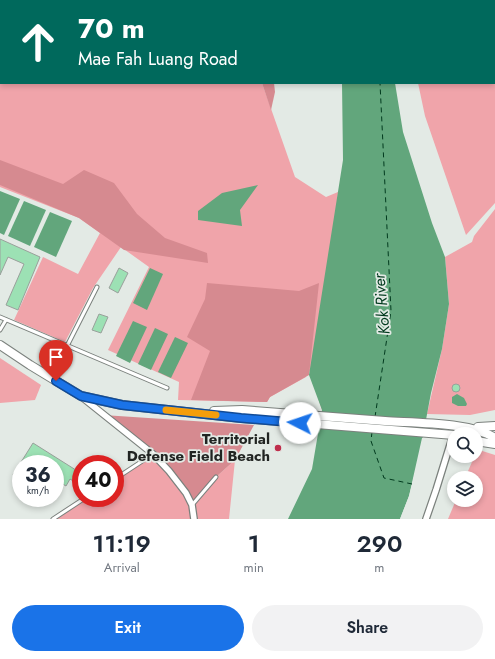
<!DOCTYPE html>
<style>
body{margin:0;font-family:Jost,sans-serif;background:#f2f2f3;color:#1f2937;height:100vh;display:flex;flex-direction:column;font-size:15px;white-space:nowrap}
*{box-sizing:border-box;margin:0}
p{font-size:13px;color:#747a83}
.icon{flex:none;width:22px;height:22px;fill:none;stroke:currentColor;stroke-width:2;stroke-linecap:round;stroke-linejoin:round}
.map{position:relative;height:519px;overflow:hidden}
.details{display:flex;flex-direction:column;background:#fff;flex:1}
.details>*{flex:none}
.hud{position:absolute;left:0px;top:0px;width:495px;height:84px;box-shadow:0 2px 6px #0003;background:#00695c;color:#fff;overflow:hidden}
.fabs{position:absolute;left:447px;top:427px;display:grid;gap:8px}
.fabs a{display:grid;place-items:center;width:36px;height:36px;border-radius:50%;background:#fff;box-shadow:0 2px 6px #0003;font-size:20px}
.speed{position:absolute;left:12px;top:455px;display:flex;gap:8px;font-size:20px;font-weight:700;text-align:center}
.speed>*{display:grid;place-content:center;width:52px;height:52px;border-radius:50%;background:#fff;box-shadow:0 2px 6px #0003;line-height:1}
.speed small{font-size:10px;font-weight:400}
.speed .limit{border:6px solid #d22;background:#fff;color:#111}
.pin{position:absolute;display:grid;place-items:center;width:34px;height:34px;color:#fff;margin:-41px -17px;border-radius:50% 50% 50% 0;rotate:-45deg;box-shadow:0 0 4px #0007}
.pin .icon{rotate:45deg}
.me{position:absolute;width:44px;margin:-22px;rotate:274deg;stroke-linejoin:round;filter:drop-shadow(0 0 3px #0008)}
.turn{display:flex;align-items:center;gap:14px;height:84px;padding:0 12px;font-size:18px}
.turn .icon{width:52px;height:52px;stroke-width:2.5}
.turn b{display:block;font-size:28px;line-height:34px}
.eta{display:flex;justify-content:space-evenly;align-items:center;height:68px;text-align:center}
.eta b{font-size:24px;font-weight:600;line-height:28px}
.cta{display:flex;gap:8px;margin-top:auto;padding:8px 12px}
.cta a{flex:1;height:46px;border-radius:24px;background:#1a73e8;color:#fff;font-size:16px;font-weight:600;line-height:46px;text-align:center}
.cta a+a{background:#f2f2f3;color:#1f2937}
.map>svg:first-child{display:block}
</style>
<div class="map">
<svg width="495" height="519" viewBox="0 0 495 519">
<rect width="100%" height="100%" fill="#e3eae5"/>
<g fill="#f0a4aa">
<polygon points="0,0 258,0 1,1 1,83 262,83 295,177 326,197 338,192 336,234 346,308 318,437 322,410 308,367 306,377 270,397 267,402 178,400 179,382 108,350 149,267 121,247 93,288 65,342 14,320 43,257 78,274 100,233 79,218 0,187"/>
<polygon points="495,49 495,203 466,235 425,116 418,83 494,83"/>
<polygon points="495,209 495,410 470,415 427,414 442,349 449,304 445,257 472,242 474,236"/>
<polygon points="0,358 41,385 35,400 0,403"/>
<polygon points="476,449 495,455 495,519 448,519 456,500 476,500 476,478 465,478 472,462 462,459 463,456 476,456"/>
<polygon points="153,454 216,477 235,460 229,519 53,519 85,498 115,498 115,479"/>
</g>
<g fill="#d68a90">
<polygon points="262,83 274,83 275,92 271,110"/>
<polygon points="0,160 63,184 84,170 114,183 137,214 165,238 207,253 208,263 124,250 79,218 0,185"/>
<polygon points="207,283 299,291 319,283 309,375 270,397 267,402 191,400 210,351 187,337 205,299"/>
<polygon points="103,415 254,425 235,460 216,477 192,505 169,471"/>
</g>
<g fill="#62a67c">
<polygon points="342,83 395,83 403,132 432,223 445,257 449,304 442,349 431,393 419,457 409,496 400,519 288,519 312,469 322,410 309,375 343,160"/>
<polygon points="258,185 240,210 242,226 198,220 198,211 222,193"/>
<polygon points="0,191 20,199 4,235 0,233"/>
<polygon points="24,201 46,210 30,246 8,236"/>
<polygon points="50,212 72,221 56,257 34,247"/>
<polygon points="150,268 163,274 147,310 133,303"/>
<polygon points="133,321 147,327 130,363 116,356"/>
<polygon points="155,328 168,334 151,370 138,364"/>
<polygon points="175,337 188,343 171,378 158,372"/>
<polygon points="457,394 464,398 467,404 466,406 458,406 452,403 452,397"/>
</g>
<polygon fill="#e3eae5" points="422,438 424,438 421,458 410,497 402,519 400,519 409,496"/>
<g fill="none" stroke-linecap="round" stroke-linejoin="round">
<g stroke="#013a1e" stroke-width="1" stroke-dasharray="5 4" stroke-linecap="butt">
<polyline points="376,0 376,1"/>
<polyline points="375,417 391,311 380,83"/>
<polyline points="372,432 371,441 384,478 412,484"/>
</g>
</g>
<g fill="#9ce1b4" stroke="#99a09b">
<polygon points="0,239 40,257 18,310 6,305 24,264 8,257 0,275"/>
<polygon points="119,268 128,273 118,293 109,288"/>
<polygon points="99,314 108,317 101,333 92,330"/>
<circle cx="456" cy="388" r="4"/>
<polygon points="33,443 79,472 76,476 78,477 75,482 70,479 66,486 61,483 55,493 55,464 21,464 21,481 13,475"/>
</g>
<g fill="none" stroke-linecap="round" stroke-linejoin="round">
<g stroke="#7b817d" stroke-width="5">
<g id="lane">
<polyline points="494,41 495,41"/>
<polyline points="0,317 167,388"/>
<polyline points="0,330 6,320"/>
<polyline points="67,346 97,287"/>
<polyline points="115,479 153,454"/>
<polyline points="192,505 216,477"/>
<polyline points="53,519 85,498"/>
</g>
</g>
<g stroke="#7b817d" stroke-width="8">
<g id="street">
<polyline points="83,398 153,454 169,471 186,493 192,505 194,519"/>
<polyline points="426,519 436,490 453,435"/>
</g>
</g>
<g stroke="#7b817d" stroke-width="10">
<g id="secondary">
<polyline points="0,345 30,365 81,396 122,405 241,418 454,435"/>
<path d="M214,411L242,410C289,414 337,417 385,421C416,423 470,422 495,438"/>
<polyline points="478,427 495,426"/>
<polyline points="476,441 495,444"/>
</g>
</g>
<use href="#lane" stroke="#fff" stroke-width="3"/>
<use href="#street" stroke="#fff" stroke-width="5.5"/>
<use href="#secondary" stroke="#fff" stroke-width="8"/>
</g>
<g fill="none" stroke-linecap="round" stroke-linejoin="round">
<g stroke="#114b97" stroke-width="10">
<polyline id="route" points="56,381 81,396 122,405 241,418 300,423"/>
</g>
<use href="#route" stroke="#1a73e8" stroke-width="7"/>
<polyline stroke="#f59e0b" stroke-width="7" points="166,410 216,415"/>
</g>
<circle fill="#bf2e4c" stroke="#e3eae5" stroke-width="1.5" cx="278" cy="448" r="4"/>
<g text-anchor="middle" stroke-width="3.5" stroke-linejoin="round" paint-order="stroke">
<g font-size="15" font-weight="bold" fill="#212422" stroke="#e3eae5" text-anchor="end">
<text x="270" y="444">Territorial<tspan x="270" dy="17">Defense Field Beach</tspan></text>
</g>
<g font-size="16" font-style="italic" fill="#013a1e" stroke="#e3eae5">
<text transform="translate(381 304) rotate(-95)" y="6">Kok River</text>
</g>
</g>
</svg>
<div class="fabs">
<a><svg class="icon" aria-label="search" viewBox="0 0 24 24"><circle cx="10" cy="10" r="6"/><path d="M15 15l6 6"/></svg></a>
<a><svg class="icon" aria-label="layers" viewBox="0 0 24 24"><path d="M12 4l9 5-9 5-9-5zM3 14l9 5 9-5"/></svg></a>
</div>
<div class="speed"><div>36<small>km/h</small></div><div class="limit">40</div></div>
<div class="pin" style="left:56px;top:381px;background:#d93025"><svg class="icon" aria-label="arrive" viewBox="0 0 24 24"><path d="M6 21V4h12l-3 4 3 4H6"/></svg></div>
<svg class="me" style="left:300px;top:423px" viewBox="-20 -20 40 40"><circle r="19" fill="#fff"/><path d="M0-13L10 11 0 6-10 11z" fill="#1a73e8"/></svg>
<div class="hud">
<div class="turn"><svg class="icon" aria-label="ahead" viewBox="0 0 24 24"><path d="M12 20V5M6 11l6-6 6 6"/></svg><div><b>70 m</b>Mae Fah Luang Road</div></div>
</div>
</div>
<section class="details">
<div class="eta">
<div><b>11:19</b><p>Arrival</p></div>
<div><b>1</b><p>min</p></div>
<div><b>290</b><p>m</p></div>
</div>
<div class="cta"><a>Exit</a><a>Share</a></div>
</section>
